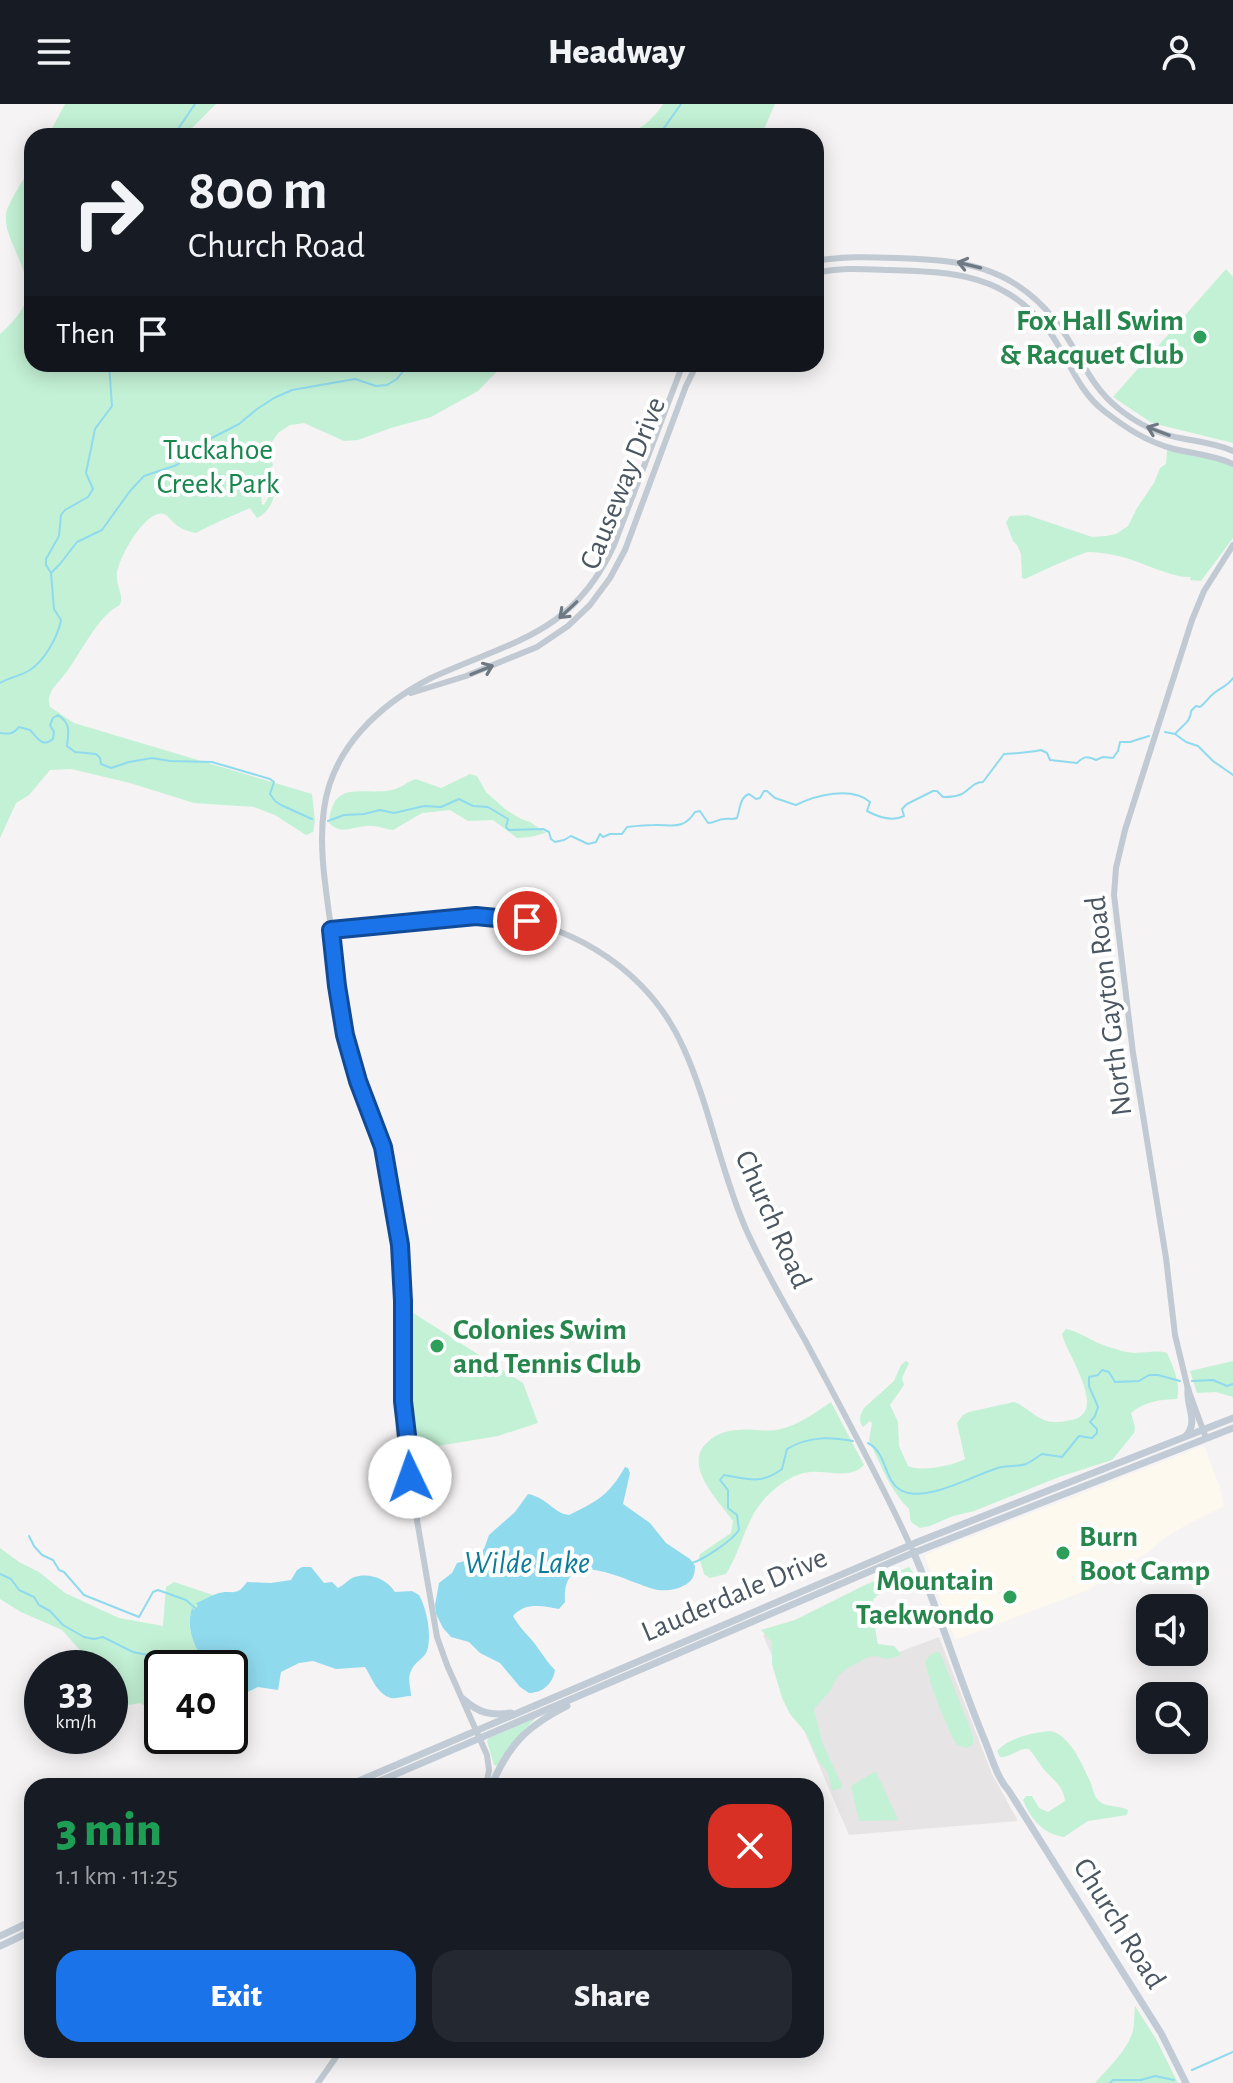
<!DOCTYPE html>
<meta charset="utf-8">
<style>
body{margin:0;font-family:"Alegreya Sans",sans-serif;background:#242831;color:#f1f3f6;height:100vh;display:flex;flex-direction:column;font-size:30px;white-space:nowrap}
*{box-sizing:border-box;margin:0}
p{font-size:26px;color:#9ea1a6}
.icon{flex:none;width:44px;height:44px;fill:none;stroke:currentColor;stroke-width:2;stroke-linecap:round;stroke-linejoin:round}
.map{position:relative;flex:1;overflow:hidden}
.drawer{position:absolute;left:24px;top:1674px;width:800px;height:280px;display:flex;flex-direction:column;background:#171b24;border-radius:24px;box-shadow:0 4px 20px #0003}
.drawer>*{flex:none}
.top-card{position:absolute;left:24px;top:24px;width:800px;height:244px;border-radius:24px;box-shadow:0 4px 20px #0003;background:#171b24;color:#f1f3f6;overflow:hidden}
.buttons{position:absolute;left:1136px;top:1490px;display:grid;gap:16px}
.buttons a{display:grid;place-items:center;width:72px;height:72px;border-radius:16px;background:#171b24;box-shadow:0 4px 20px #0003;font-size:40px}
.speed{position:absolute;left:24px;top:1546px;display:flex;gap:16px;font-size:40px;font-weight:700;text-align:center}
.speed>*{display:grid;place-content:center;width:104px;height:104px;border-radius:50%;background:#171b24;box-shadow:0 4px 20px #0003;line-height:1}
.speed small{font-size:20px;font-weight:400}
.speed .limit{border:4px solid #111;border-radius:12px;background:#fff;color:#111}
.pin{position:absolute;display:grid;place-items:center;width:68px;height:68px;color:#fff;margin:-34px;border:4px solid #fff;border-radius:50%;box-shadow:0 2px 8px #0007}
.me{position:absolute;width:88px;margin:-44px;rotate:357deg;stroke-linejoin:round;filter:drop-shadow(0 0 6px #0008)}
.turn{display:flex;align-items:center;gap:28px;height:168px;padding:0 32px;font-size:36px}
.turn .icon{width:104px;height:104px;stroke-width:2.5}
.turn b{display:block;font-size:56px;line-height:68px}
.then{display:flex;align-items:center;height:76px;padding:0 32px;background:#0003;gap:16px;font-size:30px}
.round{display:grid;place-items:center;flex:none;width:84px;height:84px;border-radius:24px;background:#242831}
.summary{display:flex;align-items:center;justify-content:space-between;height:136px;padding:0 32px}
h1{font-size:48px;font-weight:800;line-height:60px;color:#1e9e55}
.primary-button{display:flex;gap:16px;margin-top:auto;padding:16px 32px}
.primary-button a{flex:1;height:92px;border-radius:24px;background:#1a73e8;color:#fff;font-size:32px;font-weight:800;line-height:92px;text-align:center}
.primary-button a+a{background:#242831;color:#f1f3f6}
header{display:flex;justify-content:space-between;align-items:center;height:104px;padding:0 32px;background:#171b24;font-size:36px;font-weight:800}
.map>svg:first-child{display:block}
</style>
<header><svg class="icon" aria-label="menu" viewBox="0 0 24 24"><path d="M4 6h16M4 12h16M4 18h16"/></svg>Headway<svg class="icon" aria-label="person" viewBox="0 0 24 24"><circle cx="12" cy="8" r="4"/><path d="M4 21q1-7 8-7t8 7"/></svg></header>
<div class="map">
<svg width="1233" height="1979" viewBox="0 0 1233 1979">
<rect width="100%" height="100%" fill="#f5f3f3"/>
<polygon fill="#fdf9ef" points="1203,1342 1205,1344 1221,1387 1224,1402 1188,1420 1166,1433 1147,1449 1088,1486 955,1536 925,1453 927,1450"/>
<polygon fill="#e6e4e5" points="858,1487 883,1554 939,1533 992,1670 1018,1717 849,1731 763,1531"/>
<g fill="#c3f1d5">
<polygon points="65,0 216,0 193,23 188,32 48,32"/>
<path d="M663,0H775L761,32H621C639,27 653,16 663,0Z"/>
<path d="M32,61V260H504L478,287L431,313L391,324L358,336L344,337L304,319L290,321L278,329L270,341L268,349L273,361C267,373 259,386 262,400L264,401L273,385H275C275,396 267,410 257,414L250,404C232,412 214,419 196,429C187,427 180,425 174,419C171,416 168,412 164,410C146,404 117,456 117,471C116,482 124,490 120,501C98,511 80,551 65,570C60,577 52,583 50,591C48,596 49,598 50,603L74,619L312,690L315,717L313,728L306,731L275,711L254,703L194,699L130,679L71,665L50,666L29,691L16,699L0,734V230C37,197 31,182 13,141C9,131 5,122 6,111C7,100 26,72 32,61Z"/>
<polygon points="1226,165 1233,173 1233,339 1152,319 1113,293"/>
<path d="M1167,345L1210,353L1233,362V434L1201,477L1190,476L1191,473C1178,474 1156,465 1143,460C1127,453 1106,448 1088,448C1083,448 1033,471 1025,475L1022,474L1021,450L1017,441L1013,437L1006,418L1010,412L1027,411L1092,433L1106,432L1116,430L1128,422L1137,404L1154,379L1160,364L1166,360Z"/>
<path d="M470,670L477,672L486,688L505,705L521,715L530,718L546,729L530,733L517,734L493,716L468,717L450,706L422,709L393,726C384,725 376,721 367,722C352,723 341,731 329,719C333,674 362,692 392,686C401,684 407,678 416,675L441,684Z"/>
<polygon points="407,1205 523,1279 538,1319 498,1332 413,1346"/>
<path d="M1066,1225C1077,1227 1086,1233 1096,1238C1105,1242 1118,1246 1127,1248C1141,1251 1154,1245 1167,1249C1173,1262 1181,1280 1177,1295C1161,1295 1143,1298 1131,1309L1135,1323L1134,1329L1112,1356L1059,1373L974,1407L953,1412L930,1422L920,1424C906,1415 912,1419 909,1405C889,1385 881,1361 869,1336L872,1319L870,1317L863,1323C858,1316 860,1311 864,1304L894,1277L901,1261L906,1257L909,1259L902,1274L904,1281L890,1301L898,1318L899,1342L908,1362C920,1368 953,1362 965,1355L957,1319L963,1311L969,1308L1014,1298C1026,1302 1035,1314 1047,1317C1054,1319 1064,1318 1071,1316C1110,1310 1066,1249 1062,1230Z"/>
<polygon points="1233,1257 1233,1293 1216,1288 1197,1289 1190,1267"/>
<path d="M831,1298L864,1361C850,1376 826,1366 810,1368C787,1370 761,1394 752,1413C746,1424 742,1437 737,1448C734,1456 730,1463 726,1470L710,1474L704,1470L699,1453L700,1450L731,1429L733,1417C720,1398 680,1360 709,1337C716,1330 728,1326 738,1326C752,1324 767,1329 781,1325C799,1321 816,1308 831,1298Z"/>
<path d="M0,1444L19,1458L39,1468L65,1489L119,1514L163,1522L166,1483L174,1478L213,1491L194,1506L192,1505C184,1527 198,1545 207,1564H162V1602L151,1605L140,1599L129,1601L110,1580V1564H96L62,1526L21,1508L0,1495Z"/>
<path d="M909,1463L914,1470L915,1477C898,1483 885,1481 873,1496C876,1511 874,1525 878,1540L894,1542L901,1550L900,1552L886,1555L876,1552L868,1553L846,1565L838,1572L830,1587L814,1605L822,1638L842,1681L841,1685L832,1686L828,1669L818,1656L806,1629L790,1610L782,1594L772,1560V1538L761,1526L795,1516L865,1481Z"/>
<path d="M937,1548H940L973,1632V1641L966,1644L956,1640C943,1614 932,1587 925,1558L931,1550Z"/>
<polygon points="536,1614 520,1630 498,1662 494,1661 487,1637 489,1634"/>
<path d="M1051,1627C1070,1632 1081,1658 1089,1675C1093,1682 1093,1692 1099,1697C1107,1704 1119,1701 1128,1706L1127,1711L1088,1717L1064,1733C1043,1730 1030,1714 1023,1696L1026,1692H1032L1039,1704L1048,1708L1065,1697C1064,1684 1055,1677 1046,1668C1040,1661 1035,1652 1029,1645C1019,1643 1011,1654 1000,1653L997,1647C1010,1633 1032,1629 1051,1627Z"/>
<polygon points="876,1667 898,1716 859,1717 851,1682"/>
<path d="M1135,1902L1156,1935L1178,1979H1095C1108,1964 1125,1949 1132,1930C1135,1922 1134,1911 1135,1902Z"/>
</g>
<g fill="#90daee">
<path d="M625,1363L628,1364L630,1369L623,1400L650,1419L666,1439L690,1455L695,1462C695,1472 692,1478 683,1482C675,1486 668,1487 658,1486C630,1481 561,1436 565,1498L559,1505C543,1502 525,1498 513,1512C518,1521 523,1526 530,1534C539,1544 545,1556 555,1566C553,1580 542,1589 529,1589L520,1583L500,1559L480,1549L469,1538L451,1533L443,1524L436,1510L435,1501L439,1479L452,1469L457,1459L469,1456L484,1445L489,1431L515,1408L528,1390C548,1394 553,1409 569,1411C598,1397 609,1391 625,1363Z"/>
<path d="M302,1463H311L324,1479L332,1478L338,1484C344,1481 348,1476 354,1473C370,1468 387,1475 395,1488L412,1487L419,1491C427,1505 432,1532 427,1547C424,1555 414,1558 411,1567C407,1575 411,1584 411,1592C405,1592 397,1595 391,1594C377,1590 372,1574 365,1563L336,1565L313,1557L299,1559L281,1568L278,1586L258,1583L239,1592H230V1564H207C196,1543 185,1528 192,1504L194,1506L198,1502L196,1499C203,1497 209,1492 216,1490C232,1484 235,1495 247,1478L271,1479L291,1476L297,1466Z"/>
</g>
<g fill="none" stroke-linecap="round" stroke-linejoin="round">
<g stroke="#90daee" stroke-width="2">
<polyline points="169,32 178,25 195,0"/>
<polyline points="663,32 664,24 681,0"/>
<polyline points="51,469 60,460 77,438 102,426 130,387 144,372 177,361 196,342 239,320 257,305 274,294 292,286 355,275 376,282 387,281 397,275 404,266 417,260"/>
<path d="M0,579C10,573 21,572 30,566C44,557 58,533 61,516L54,505L51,469L46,461V455L59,432L61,411L65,406L88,393L93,385L86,369L95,325L112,302L109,260"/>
<polyline points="1165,628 1175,630 1186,638 1198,642 1213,657 1233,671"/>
<path d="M0,629C9,630 12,631 19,623L30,626C38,634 42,644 53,635L54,628L50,621L53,614L58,611C72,620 68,629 67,642L75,648L96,650L100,654L101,660L111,664L129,658L152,654L170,657L212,658L270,675L274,678L270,690L275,697L281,701L312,715"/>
<path d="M1175,630C1182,621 1191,618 1191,607L1196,602L1200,603C1206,599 1208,594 1213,590C1220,584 1228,582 1233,574"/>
<path d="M328,717L344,711L364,710L380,706L394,709L424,702L441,703L459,695L473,702L488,703L508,715L506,723L509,726L543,725L549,728L551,735L555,738L564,736L571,732L588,740L596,738L600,730L603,733L610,730H622L627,723C636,722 645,721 654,721C671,720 683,727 695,708L700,707L708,719C715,719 718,715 724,715C729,714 732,716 737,714C740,705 740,693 749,690L756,695L760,694L764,687H767L775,694L796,701C816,691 852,682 870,698L867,707C878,713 892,718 904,712L902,705L907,700L933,687H937L943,693C949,693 956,693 962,690C971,685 973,678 983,678L1004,650C1017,649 1028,649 1041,646L1047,649L1050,656L1077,659C1084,652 1087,652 1096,656L1103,653L1113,654L1118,647L1120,638H1130L1149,632"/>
<polyline points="1192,1277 1213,1276 1227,1282 1233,1280"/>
<path d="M868,1339C887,1349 884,1375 899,1385C923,1402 977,1369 1001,1363C1009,1361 1018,1363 1026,1360C1031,1358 1037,1353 1042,1350L1062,1353L1079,1332L1092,1334L1097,1329V1325L1090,1318L1095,1312L1098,1303L1089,1282V1273L1098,1271L1102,1266L1109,1268L1115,1278L1139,1277L1149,1271H1158L1180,1277"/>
<polyline points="29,1432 34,1442 42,1451 53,1456 59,1466 64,1468 84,1491 139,1513 153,1488 158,1486 186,1496 195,1504"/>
<path d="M692,1459C703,1456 733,1436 739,1426L737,1411L728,1404V1386L720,1376L724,1371C748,1375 761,1381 782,1365L787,1345C809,1332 829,1333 853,1337"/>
<polyline points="0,1470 11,1475 19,1486 34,1493 39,1501 50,1507 63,1521 84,1533 94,1535 103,1533 133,1548 168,1555 198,1548"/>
<polyline points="1192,1966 1233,1948"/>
<polyline points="1110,1979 1113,1976 1141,1976 1155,1972 1174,1976"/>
</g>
<g stroke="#c1cad2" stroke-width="6">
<path d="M816,157C842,152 869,153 896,154C961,156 1011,161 1055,216C1079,246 1087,280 1119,305C1139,321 1160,331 1185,335C1202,338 1217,340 1233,347"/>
<path d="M816,169C840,163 865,165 889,166C954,168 1006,170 1049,227C1068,253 1077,286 1104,307C1126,324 1147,338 1174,345C1194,350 1214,351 1233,360"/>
<polyline points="411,589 466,572 537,543 568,522 590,501 610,474 625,446 686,282 697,260"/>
<path d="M331,826C361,822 392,820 422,817C446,815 470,811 494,813C576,819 651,870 684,945C710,1003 720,1065 745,1123C762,1162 784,1199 805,1236C841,1304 878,1371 910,1441"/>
<path d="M402,1301C397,1318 397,1336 406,1352L437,1533L447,1561L487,1651L489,1666L486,1682"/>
<polyline points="1206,1334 1188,1285 1175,1231 1166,1154 1133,949 1114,791 1116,764 1125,726 1192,516 1204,487 1233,441"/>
<path d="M406,1352C409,1333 404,1316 403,1297C400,1263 404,1228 403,1194C402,1144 395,1092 383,1044C376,1014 360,987 352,958C340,917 337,875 332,832C327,791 318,746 324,705C332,644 379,601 431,574C511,537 573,531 614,441L683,260"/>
<polyline points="318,1979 341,1946"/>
</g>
<g stroke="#c1cbd6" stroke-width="7">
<path d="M1186,1332C1199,1317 1186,1302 1188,1285"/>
<path d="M913,1447C940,1509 959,1575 985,1637C992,1654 997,1674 1009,1687L1161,1929L1186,1979"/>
<path d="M463,1595C479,1609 490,1612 511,1609"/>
<polyline points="347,1682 920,1437 1233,1314"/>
<polyline points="368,1682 908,1451 1233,1324"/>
<path d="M491,1682C510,1639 526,1623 567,1602"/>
<polyline points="0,1832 32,1817"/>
<polyline points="0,1842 32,1827"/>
</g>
</g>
<defs><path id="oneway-shaft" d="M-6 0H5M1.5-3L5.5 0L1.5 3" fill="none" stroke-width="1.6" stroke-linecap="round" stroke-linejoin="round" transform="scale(2)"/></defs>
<g stroke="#6e7983">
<use href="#oneway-shaft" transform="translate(969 161) rotate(-166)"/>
<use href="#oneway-shaft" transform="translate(1158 327) rotate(-159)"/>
<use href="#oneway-shaft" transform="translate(568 506) rotate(137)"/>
<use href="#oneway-shaft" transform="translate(482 566) rotate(-22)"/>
</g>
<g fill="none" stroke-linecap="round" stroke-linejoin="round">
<g stroke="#114b97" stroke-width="20">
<polyline id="route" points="410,1373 406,1352 408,1340 403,1297 403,1197 400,1141 383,1043 358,977 345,931 337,882 331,826 476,812 527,817"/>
</g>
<use href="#route" stroke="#1a73e8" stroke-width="14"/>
</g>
<g fill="#2e9e5b" stroke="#fff" stroke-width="3">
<circle cx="1200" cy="233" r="8"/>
<circle cx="437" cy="1242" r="8"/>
<circle cx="1063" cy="1449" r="8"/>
<circle cx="1010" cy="1493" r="8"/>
</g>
<g text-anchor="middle" stroke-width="8" stroke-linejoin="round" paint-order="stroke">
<g font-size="30" font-weight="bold" fill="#27864d" stroke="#fff" text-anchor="end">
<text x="1184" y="226">Fox Hall Swim<tspan x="1184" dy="34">&amp; Racquet Club</tspan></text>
<text x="453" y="1235" text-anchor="start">Colonies Swim<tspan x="453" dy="34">and Tennis Club</tspan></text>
<text x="1079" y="1442" text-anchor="start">Burn<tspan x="1079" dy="34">Boot Camp</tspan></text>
<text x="994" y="1486">Mountain<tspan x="994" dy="34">Taekwondo</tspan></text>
</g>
<g font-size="30" fill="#17864f" stroke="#fff">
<text x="218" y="355">Tuckahoe<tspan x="218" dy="34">Creek Park</tspan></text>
</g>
<g font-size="30" fill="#4a5661" stroke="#fff">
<text transform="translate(622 379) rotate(-68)" y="10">Causeway Drive</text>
<text transform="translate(1108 902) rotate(-97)" y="10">North Gayton Road</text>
<text transform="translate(774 1115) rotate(66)" y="10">Church Road</text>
<text transform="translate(734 1490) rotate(-23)" y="10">Lauderdale Drive</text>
<text transform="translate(1120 1819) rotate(58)" y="10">Church Road</text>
</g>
<g font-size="32" font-style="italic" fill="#0c7c9b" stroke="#fff">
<text x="527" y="1469">Wilde Lake</text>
</g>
</g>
</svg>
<div class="buttons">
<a><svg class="icon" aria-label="sound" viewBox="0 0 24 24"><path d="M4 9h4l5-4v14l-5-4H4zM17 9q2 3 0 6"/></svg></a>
<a><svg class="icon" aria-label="search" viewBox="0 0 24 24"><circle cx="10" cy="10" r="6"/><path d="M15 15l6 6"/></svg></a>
</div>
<div class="speed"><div>33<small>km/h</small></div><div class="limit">40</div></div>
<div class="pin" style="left:527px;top:817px;background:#d93025"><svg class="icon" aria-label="arrive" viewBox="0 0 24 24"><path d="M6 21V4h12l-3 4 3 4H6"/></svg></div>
<svg class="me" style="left:410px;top:1373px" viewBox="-20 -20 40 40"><circle r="19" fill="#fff"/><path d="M0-13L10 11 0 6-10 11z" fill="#1a73e8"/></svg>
<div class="top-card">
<div class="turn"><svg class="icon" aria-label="right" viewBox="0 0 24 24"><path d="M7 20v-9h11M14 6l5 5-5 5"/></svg><div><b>800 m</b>Church Road</div></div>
<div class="then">Then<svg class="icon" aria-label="arrive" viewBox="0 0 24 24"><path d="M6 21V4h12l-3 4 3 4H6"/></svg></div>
</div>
<section class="drawer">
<div class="summary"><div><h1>3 min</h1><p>1.1 km · 11:25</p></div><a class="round" style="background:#d93025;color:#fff"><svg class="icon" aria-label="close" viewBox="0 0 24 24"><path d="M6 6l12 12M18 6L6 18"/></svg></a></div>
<div class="primary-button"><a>Exit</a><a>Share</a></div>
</section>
</div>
